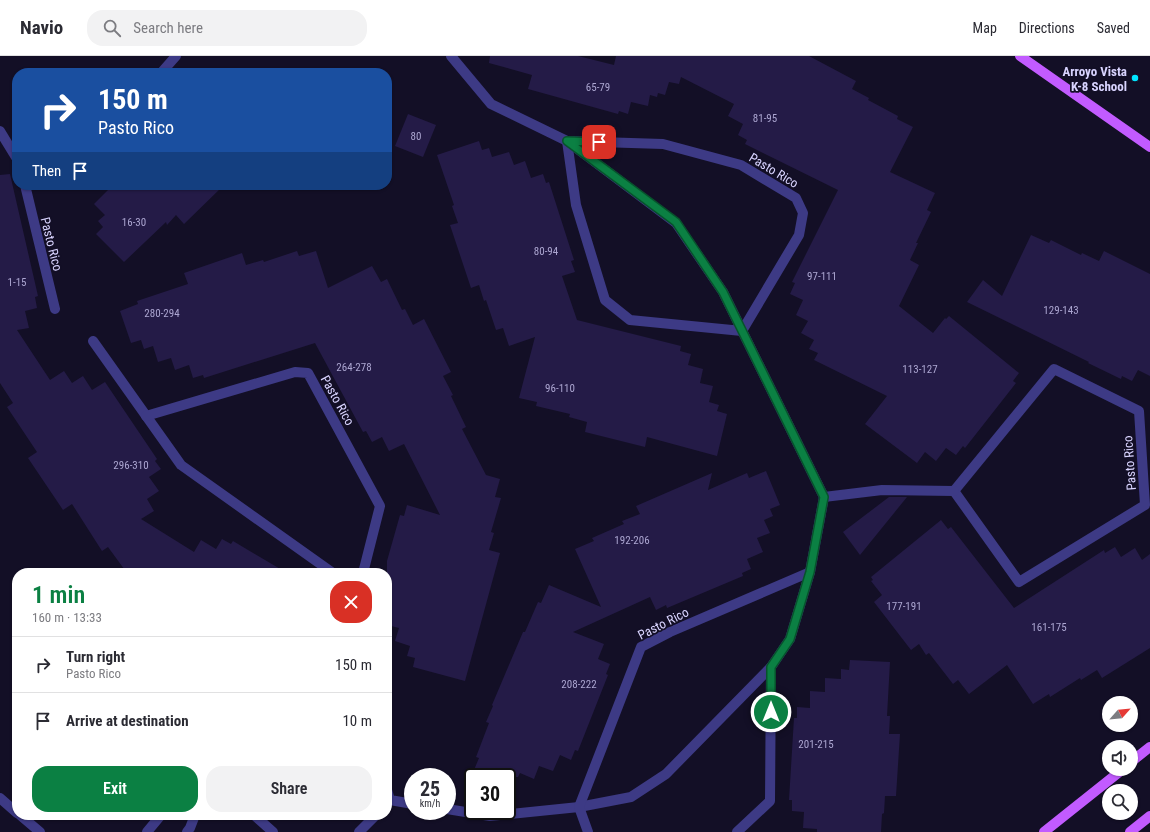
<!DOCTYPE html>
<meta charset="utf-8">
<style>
body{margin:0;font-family:"Roboto Condensed",sans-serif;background:#f2f2f3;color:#2b2b33;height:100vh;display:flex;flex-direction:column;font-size:15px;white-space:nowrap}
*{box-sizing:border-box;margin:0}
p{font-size:13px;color:#7c7c81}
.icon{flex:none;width:22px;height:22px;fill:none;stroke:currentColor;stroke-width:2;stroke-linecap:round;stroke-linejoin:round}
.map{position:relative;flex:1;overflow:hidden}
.drawer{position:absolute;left:12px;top:512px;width:380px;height:252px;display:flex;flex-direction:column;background:#fff;border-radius:16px;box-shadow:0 1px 3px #0004}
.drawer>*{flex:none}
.hud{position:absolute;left:12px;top:12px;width:380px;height:122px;border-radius:16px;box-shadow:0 1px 3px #0004;background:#1a4fa0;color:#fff;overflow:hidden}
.needle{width:26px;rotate:63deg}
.tools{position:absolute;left:1102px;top:640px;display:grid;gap:8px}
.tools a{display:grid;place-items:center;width:36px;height:36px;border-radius:50%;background:#fff;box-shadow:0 1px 3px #0004;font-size:20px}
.speed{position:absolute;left:404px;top:712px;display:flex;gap:8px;font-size:20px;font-weight:700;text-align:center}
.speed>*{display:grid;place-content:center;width:52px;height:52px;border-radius:50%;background:#fff;box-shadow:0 1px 3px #0004;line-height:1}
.speed small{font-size:10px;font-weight:400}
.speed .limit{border:2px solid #111;border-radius:6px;background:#fff;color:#111}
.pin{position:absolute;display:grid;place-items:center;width:34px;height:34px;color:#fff;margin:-17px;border-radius:8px;box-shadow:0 2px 6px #0006}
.me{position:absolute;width:44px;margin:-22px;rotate:0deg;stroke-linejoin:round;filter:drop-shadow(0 0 3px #0008)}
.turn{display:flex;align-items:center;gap:14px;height:84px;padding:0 20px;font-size:18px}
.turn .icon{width:52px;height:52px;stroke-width:2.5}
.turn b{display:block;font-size:28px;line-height:34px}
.then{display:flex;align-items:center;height:38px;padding:0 20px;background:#0003;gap:8px;font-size:15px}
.round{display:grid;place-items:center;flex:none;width:42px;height:42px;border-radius:16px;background:#f2f2f3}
.summary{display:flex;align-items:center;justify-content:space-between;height:68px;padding:0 20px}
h1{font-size:24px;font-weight:600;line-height:30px;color:#0b8043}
.action{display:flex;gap:8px;margin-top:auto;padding:8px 20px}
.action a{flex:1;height:46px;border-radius:16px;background:#0b8043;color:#fff;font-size:16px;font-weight:600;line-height:46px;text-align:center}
.action a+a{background:#f2f2f3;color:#2b2b33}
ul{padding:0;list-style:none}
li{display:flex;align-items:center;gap:12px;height:56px;padding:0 20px;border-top:1px solid #e1e1e2}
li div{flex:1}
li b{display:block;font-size:15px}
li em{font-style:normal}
header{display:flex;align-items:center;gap:24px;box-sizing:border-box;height:56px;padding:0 20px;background:#fff;border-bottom:1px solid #e1e1e2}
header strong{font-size:19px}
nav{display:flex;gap:22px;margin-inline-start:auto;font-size:14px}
.search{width:280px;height:36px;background:#f2f2f3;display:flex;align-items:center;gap:10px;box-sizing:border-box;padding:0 14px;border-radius:16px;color:#7c7c81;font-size:15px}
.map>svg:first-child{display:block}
</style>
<header>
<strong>Navio</strong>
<div class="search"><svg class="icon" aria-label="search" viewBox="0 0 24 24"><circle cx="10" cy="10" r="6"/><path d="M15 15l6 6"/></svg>Search here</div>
<nav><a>Map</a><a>Directions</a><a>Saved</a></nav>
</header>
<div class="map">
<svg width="1150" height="776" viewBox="0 0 1150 776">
<rect width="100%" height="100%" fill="#130f26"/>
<g fill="#241b47">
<polygon points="490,0 578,0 614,9 616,0 809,0 856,25 852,33 869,42 868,44 898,60 897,63 913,71 890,116 935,137 927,154 931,156 916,187 918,187 910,204 919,209 899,250 933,277 945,262 946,263 949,260 1019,317 1013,325 1016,327 965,392 963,390 956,399 946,392 936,405 925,396 917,407 865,368 887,340 814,304 818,297 809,293 814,284 801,277 808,265 796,259 803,244 790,238 795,227 792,226 838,134 745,88 747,84 738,79 743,68 728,60 734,48 681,21 679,28 669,26 665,39 658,37 657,41 650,39 648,50 631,46 628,58 619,55 618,58 528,33 532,19 489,7"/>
<polygon points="408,58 436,69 423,101 395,90"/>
<polygon points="479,85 482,94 489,92 492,101 509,96 514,109 525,105 531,122 543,118 546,127 549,126 574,204 571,205 575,216 562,220 577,264 681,290 680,295 691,298 688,309 703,313 700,327 713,330 709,346 719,349 717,355 727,358 717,400 647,381 645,391 585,376 587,366 569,361 570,358 536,350 537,346 519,342 535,281 509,290 503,272 496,274 486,244 484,245 479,229 471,232 450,169 458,167 452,150 454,149 437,99"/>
<polygon points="10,118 38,240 35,241 37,252 25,255 29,272 17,274 50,324 64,315 72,327 83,320 92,334 105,326 157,403 155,405 161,413 149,421 159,435 147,443 154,455 141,463 194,496 201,484 216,493 222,483 231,488 233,485 287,517 127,517 108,491 102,495 72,448 63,454 28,402 37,396 7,351 13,347 0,327 0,119"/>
<polygon points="113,129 224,129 184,168 176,159 167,169 166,166 124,206 96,178 103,171 98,165 105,159 94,148"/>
<polygon points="1031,179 1049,187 1051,184 1081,199 1082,197 1099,205 1104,195 1150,218 1150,320 1138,314 1132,325 1122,320 1121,323 1088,307 1089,306 967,246 983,224 1002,240"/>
<polygon points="297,195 299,200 316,195 328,232 372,210 381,226 387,223 402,254 405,253 413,269 424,263 451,316 443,320 453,339 451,340 466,371 462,373 486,419 500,423 495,441 501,442 491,476 494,477 489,494 500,497 465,625 413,611 415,602 407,600 410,590 395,585 399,572 387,569 387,505 400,459 404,460 407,449 440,459 404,388 389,395 382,381 372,386 366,375 363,376 315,287 204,322 203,319 193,322 189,309 175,314 171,302 158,306 153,290 144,293 141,284 131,287 120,255 138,248 137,245 188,228 184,217 242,197 246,209 263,204 264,206"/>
<polygon points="766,415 780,449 770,453 773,460 764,464 770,477 757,482 763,496 747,503 751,513 742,517 743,520 667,552 666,549 656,554 650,541 573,576 604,588 598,603 610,608 606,618 608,619 578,695 575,694 571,704 560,699 553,715 539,710 534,723 520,717 518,721 471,721 479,702 476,701 489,667 486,666 493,650 492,649 523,576 525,576 538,546 541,547 549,529 601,551 575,493 594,485 592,482 624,468 622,465 640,458 636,450 712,417 708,434 747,417 749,422"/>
<polygon points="889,441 907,441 860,499 843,476"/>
<polygon points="941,464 948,473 951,471 1014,552 1104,494 1105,497 1115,491 1121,501 1135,492 1142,504 1150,498 1150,592 1102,622 1097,614 1081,624 1080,622 1050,641 1049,638 1033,648 1007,609 969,638 958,624 953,628 929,597 926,599 919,588 911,594 874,546 882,539 871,525 873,524 871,521"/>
<polygon points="850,604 890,606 887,660 890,660 889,678 900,678 896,740 885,740 884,757 882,758 881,776 817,776 817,773 803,772 804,756 792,755 792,744 789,744 794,662 797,662 797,651 810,652 810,635 825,636 825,622 841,623 841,613 849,614"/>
</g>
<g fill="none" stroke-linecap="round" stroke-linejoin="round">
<g stroke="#3d3a85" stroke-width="10">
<polyline points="161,17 176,0"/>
<polyline points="0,75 17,103"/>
<polygon points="567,85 663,88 741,109 796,142 803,157 799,179 742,275 630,264 605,244 576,149"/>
<polyline points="25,129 55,253"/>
<polyline points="93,285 181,409 333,517"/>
<polygon points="1054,313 1139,355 1145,449 1019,526 954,435"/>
<polyline points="146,360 295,316 308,317 380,450 363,517"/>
<polyline points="824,441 882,434 954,435"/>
<polyline points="387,734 390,744 413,748"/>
<polyline points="0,742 17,757"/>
<polyline points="447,753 490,760 579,751 631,741 666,718 771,611 790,583 810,516 824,441 723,236 676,167 567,85 491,48 451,0"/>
<polyline points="20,759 40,776"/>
<polyline points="254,759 273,776"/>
<polyline points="147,776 161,759"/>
<polyline points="187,776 190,772 195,759"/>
<polyline points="359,776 376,759"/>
<polyline points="588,776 579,751 641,591 670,576 810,516"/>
<polyline points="737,776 770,745 771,611"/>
</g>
<g stroke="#c25bff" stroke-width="10">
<polyline points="1020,0 1150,91"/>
<polyline points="1131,706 1150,691"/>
<polyline points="1044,776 1123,713"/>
<polyline points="1130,776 1150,760"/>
</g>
</g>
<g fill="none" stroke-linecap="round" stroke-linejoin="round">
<g stroke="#07532c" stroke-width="10">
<polyline id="route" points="599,86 567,85 676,166 723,236 824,441 810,516 790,583 771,611 771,656"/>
</g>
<use href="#route" stroke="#0b8043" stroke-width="7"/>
</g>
<circle fill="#00e5ff" stroke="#130f26" stroke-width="1.5" cx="1135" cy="22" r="4"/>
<g text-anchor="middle" stroke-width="3.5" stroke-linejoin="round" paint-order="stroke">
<g font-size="11" fill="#aca6d1">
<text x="598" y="35">65-79</text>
<text x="765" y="66">81-95</text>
<text x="416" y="84">80</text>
<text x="134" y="170">16-30</text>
<text x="546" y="199">80-94</text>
<text x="822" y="224">97-111</text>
<text x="17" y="230">1-15</text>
<text x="1061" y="258">129-143</text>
<text x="162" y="261">280-294</text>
<text x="354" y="315">264-278</text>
<text x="920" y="317">113-127</text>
<text x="560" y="336">96-110</text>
<text x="131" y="413">296-310</text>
<text x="632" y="488">192-206</text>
<text x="904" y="554">177-191</text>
<text x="1049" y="575">161-175</text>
<text x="579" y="632">208-222</text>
<text x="816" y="692">201-215</text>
</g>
<g font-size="13" font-weight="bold" fill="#d9d4ff" stroke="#130f26" text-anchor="end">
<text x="1127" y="20">Arroyo Vista<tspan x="1127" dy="15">K-8 School</tspan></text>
</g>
<g font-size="13" fill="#d9d4ff" stroke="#130f26">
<text transform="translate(774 114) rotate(31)" y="5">Pasto Rico</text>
<text transform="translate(52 188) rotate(76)" y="5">Pasto Rico</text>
<text transform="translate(338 344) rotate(61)" y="5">Pasto Rico</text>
<text transform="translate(1129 407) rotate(-94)" y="5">Pasto Rico</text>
<text transform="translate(663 567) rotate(-27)" y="5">Pasto Rico</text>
</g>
</g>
</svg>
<div class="tools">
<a><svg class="needle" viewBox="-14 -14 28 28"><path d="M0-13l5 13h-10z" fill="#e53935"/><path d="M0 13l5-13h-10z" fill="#7c7c81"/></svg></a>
<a><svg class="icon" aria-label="sound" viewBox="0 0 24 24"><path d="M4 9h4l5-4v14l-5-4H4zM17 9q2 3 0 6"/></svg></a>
<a><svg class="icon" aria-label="search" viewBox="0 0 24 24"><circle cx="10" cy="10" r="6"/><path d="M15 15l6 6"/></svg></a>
</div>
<div class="speed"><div>25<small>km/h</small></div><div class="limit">30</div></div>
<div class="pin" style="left:599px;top:86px;background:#d93025"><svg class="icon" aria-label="arrive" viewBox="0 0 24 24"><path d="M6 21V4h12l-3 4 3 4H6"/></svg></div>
<svg class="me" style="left:771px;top:656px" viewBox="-20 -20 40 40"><circle r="17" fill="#0b8043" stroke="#fff" stroke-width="3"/><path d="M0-11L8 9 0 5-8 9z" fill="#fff"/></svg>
<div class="hud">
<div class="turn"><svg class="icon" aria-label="right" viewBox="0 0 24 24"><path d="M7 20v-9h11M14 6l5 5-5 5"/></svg><div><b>150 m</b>Pasto Rico</div></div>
<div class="then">Then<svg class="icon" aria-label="arrive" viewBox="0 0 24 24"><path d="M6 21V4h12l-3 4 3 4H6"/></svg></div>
</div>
<section class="drawer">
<div class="summary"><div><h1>1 min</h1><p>160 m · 13:33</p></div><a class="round" style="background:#d93025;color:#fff"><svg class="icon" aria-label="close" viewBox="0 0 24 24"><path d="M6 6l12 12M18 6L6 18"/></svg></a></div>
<ul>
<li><svg class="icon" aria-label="right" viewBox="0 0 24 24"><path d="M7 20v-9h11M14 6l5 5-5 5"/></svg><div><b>Turn right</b><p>Pasto Rico</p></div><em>150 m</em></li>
<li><svg class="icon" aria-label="arrive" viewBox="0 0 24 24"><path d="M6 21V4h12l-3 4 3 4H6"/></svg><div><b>Arrive at destination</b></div><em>10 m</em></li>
</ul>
<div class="action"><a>Exit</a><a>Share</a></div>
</section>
</div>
